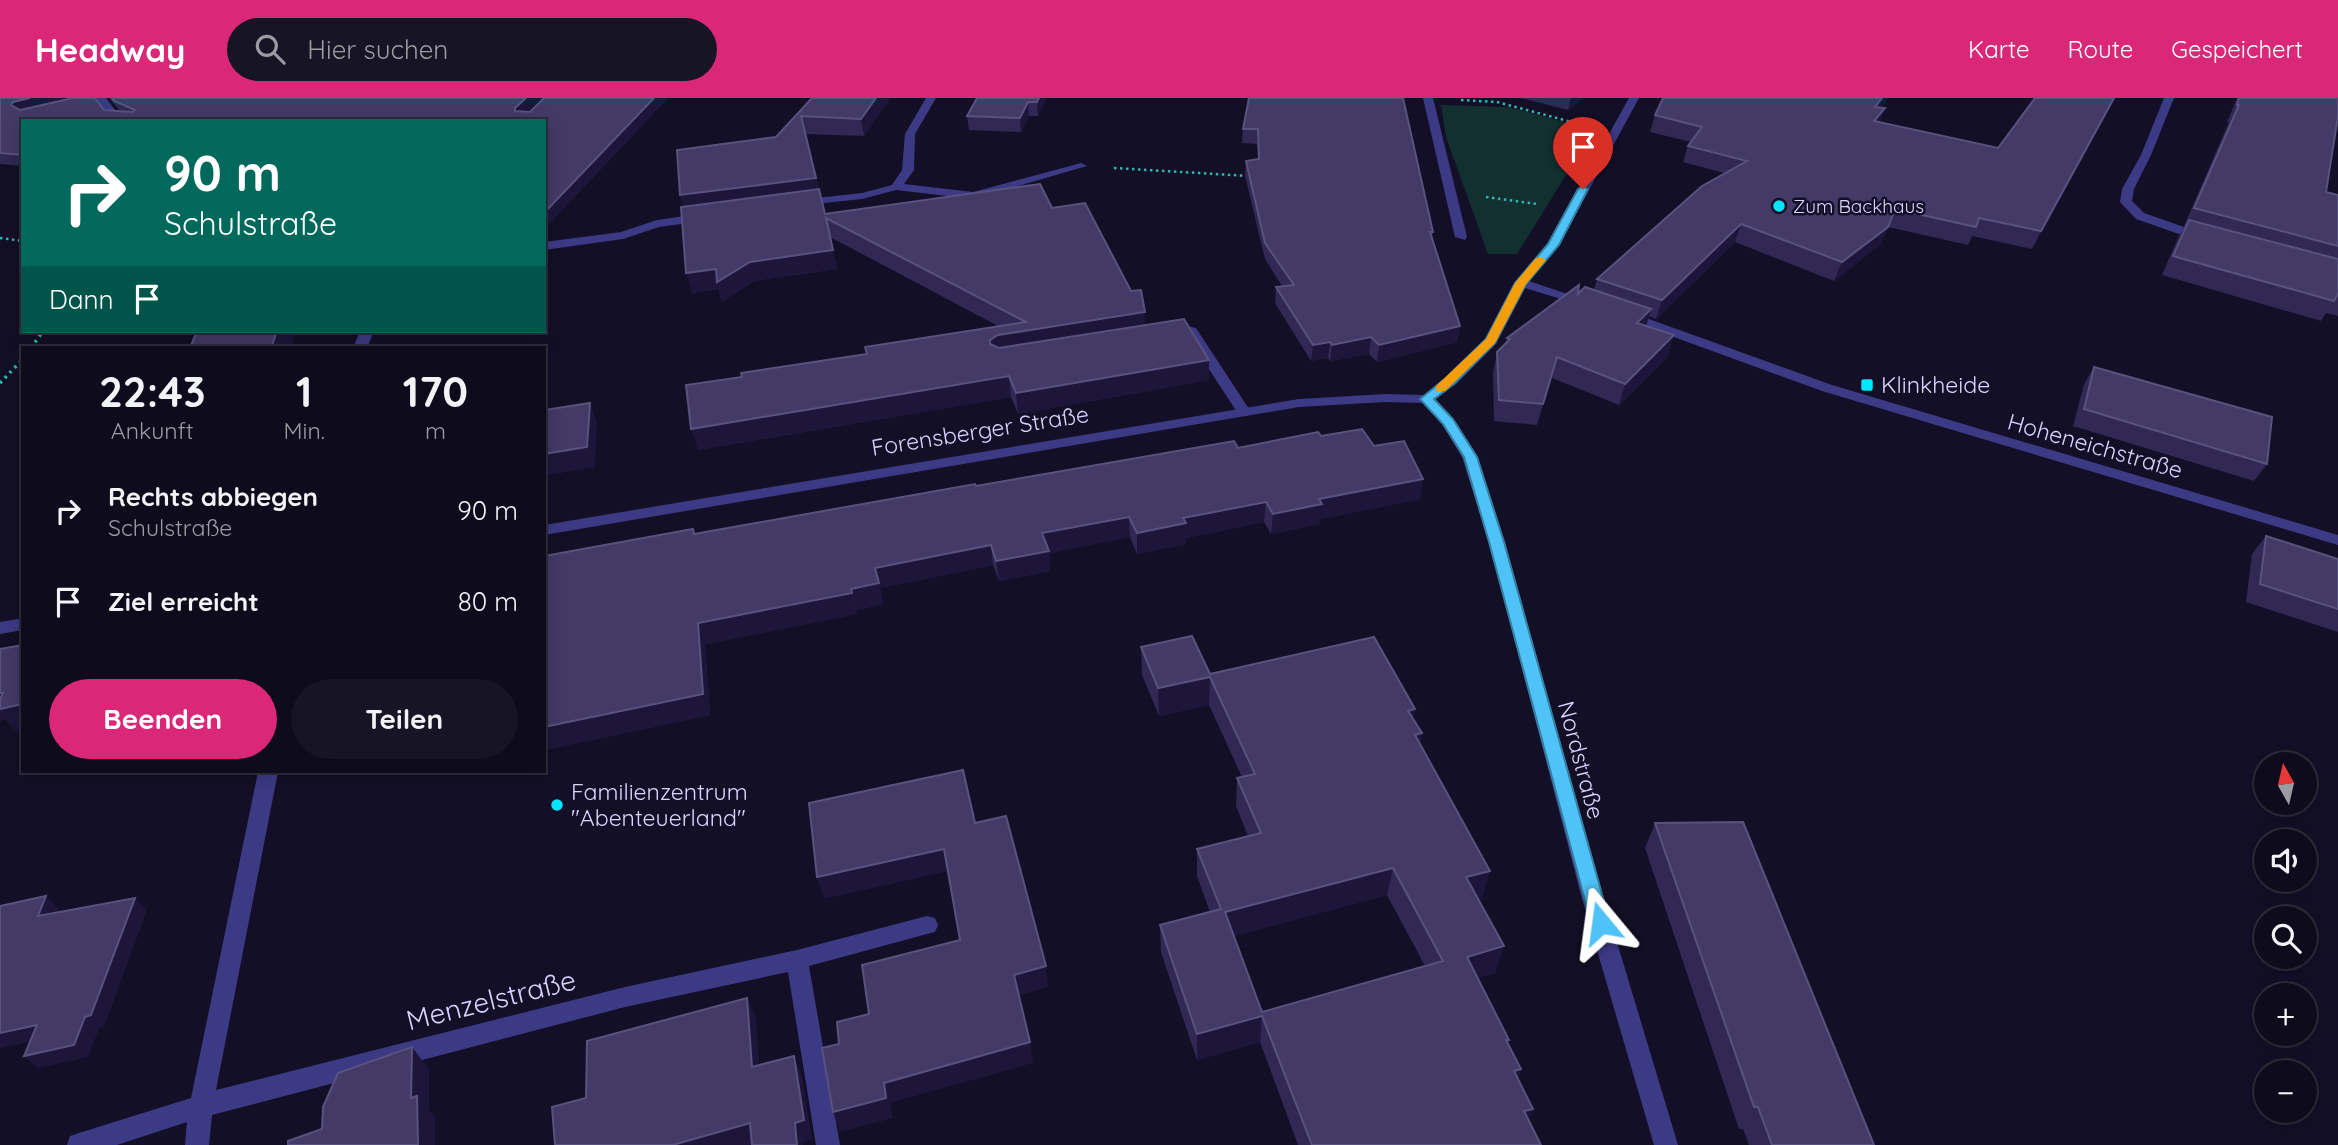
<!DOCTYPE html>
<html lang="de">
<meta charset="utf-8">
<style>
body{margin:0;font-family:Quicksand,sans-serif;background:#171425;color:#f1f3f6;height:100vh;display:flex;flex-direction:column;font-size:26px;white-space:nowrap}
*{box-sizing:border-box;margin:0}
p{font-size:23px;color:#9b9ba3}
.icon{flex:none;width:38px;height:38px;fill:none;stroke:currentColor;stroke-width:2;stroke-linecap:round;stroke-linejoin:round}
.map{position:relative;flex:1;overflow:hidden}
.side{position:absolute;left:21px;top:248px;width:525px;height:427px;display:flex;flex-direction:column;background:#0e0b1c;border-radius:0px;box-shadow:0 4px 18px #0003,0 0 0 2px #2e2b3b}
.side>*{flex:none}
.top-card{position:absolute;left:21px;top:21px;width:525px;height:214px;border-radius:0px;box-shadow:0 4px 18px #0003,0 0 0 2px #2e2b3b;background:#00695c;color:#fff;overflow:hidden}
.needle{width:46px;rotate:352deg}
.controls{position:absolute;left:2254px;top:654px;display:grid;gap:14px}
.controls a{display:grid;place-items:center;width:63px;height:63px;border-radius:50%;background:#0e0b1c;box-shadow:0 4px 18px #0003,0 0 0 2px #2e2b3b;font-size:35px}
.pin{position:absolute;display:grid;place-items:center;width:60px;height:60px;color:#fff;margin:-72px -30px;border-radius:50% 50% 50% 0;rotate:-45deg;box-shadow:0 0 7px #0007}
.pin .icon{rotate:45deg}
.me{position:absolute;width:77px;margin:-38px;rotate:344deg;stroke-linejoin:round;filter:drop-shadow(0 0 5px #0008)}
.turn{display:flex;align-items:center;gap:24px;height:147px;padding:0 28px;font-size:32px}
.turn .icon{width:91px;height:91px;stroke-width:2.5}
.turn b{display:block;font-size:49px;line-height:60px}
.then{display:flex;align-items:center;height:66px;padding:0 28px;background:#0003;gap:14px;font-size:26px}
.eta{display:flex;justify-content:space-evenly;align-items:center;height:119px;text-align:center}
.eta b{font-size:42px;font-weight:700;line-height:49px}
.cta{display:flex;gap:14px;margin-top:auto;padding:14px 28px}
.cta a{flex:1;height:80px;border-radius:42px;background:#db2777;color:#fff;font-size:28px;font-weight:700;line-height:80px;text-align:center}
.cta a+a{background:#171425;color:#f1f3f6}
ul{padding:0;list-style:none}
li{display:flex;align-items:center;gap:21px;height:91px;padding:0 28px}
li div{flex:1}
li b{display:block;font-size:26px}
li em{font-style:normal}
header{display:flex;align-items:center;gap:42px;box-sizing:border-box;height:98px;padding:0 35px;background:#db2777;color:#fff}
header strong{font-size:33px}
nav{display:flex;gap:38px;margin-inline-start:auto;font-size:24px}
.search{width:490px;height:63px;background:#171425;display:flex;align-items:center;gap:18px;box-sizing:border-box;padding:0 24px;border-radius:38px;color:#9b9ba3;font-size:26px}
.map>svg:first-child{display:block}
</style>
<header>
<strong>Headway</strong>
<div class="search"><svg class="icon" aria-label="search" viewBox="0 0 24 24"><circle cx="10" cy="10" r="6"/><path d="M15 15l6 6"/></svg>Hier suchen</div>
<nav><a>Karte</a><a>Route</a><a>Gespeichert</a></nav>
</header>
<div class="map">
<svg width="2338" height="1047" viewBox="0 0 2338 1047">
<rect width="100%" height="100%" fill="#130f26"/>
<polygon fill="#12302f" points="1441,7 1509,9 1594,32 1517,156 1488,156 1446,39"/>
<g fill="none" stroke-linecap="round" stroke-linejoin="round">
<g stroke="#2fb8b0" stroke-width="2.5" stroke-dasharray="2.5 3.5" stroke-linecap="butt">
<polyline points="1461,2 1497,4 1583,27"/>
<polyline points="1114,70 1249,78"/>
<polyline points="1486,99 1537,106"/>
<polyline points="0,140 23,143"/>
</g>
<g stroke="#2fb8b0" stroke-width="3.5" stroke-dasharray="2.5 4.5" stroke-linecap="butt">
<polyline points="31,250 43,233"/>
<polyline points="0,285 23,261"/>
</g>
<polygon fill="#3d3a85" fill-rule="evenodd" points="1191,229 1196,230 1251,314 1249,317 1244,318 1237,314 1184,233"/>
<g fill="#3d3a85" fill-rule="evenodd">
<polygon points="96,0 106,0 119,17 139,23 111,21"/>
<polygon points="926,0 936,0 915,36 914,72 904,86 973,94 1081,65 1087,68 973,101 896,92 862,101 795,108 795,104 799,102 862,95 892,87 902,72 905,36"/>
<polygon points="1423,0 1433,0 1467,139 1465,142 1455,139"/>
<polygon points="1629,0 1639,0 1559,147 1529,183 1594,205 1587,209 1525,190 1496,246 1456,286 1435,302 1453,321 1478,359 1505,444 1604,801 1678,1047 1654,1047 1582,801 1489,444 1462,359 1442,326 1423,305 1385,304 1299,309 544,437 544,427 1299,301 1385,296 1424,297 1446,280 1485,241 1515,185 1548,146"/>
<polygon points="2164,0 2174,0 2151,57 2134,91 2132,103 2144,115 2207,137 2207,143 2199,143 2136,121 2120,104 2122,91 2141,57"/>
<polygon points="706,115 712,119 710,122 659,129 623,141 544,152 544,144 621,134 657,122"/>
<polygon points="1624,212 1832,287 2338,437 2338,447 1822,293 1619,219 1619,213"/>
<polygon points="360,233 374,233 367,250 353,250"/>
<polygon points="23,520 23,532 0,536 0,524"/>
<polygon points="258,674 278,674 216,992 625,889 797,852 927,818 935,820 938,827 935,834 927,836 809,868 840,1047 816,1047 788,874 625,909 212,1017 209,1047 185,1047 187,1024 117,1047 67,1047 70,1038 79,1035 191,1000"/>
</g>
</g>
<g fill="#312854" fill-rule="evenodd">
<polygon points="0,0 120,13 109,0 542,0 527,14 668,0 544,131 544,23 23,23 23,68 0,66"/>
<polygon points="812,0 890,0 864,38 805,36 825,116 1052,110 1131,193 1145,214 1145,228 1209,262 1209,282 1018,316 1011,299 698,352 742,279 867,256 998,228 830,139 837,171 754,183 722,204 718,191 692,195 684,109 680,97 776,39"/>
<polygon points="977,0 1046,0 1038,18 1029,18 1021,34 969,32 967,18"/>
<polygon points="1249,0 1433,134 1432,139 1460,228 1457,244 1377,264 1369,256 1330,263 1328,260 1311,263 1275,205 1276,189 1282,188 1265,161 1245,78 1246,63 1258,61 1257,46 1242,45 1243,31"/>
<polygon points="1521,0 1583,0 1568,12"/>
<polygon points="1663,0 1889,0 1881,10 1885,10 1880,24 1998,50 2115,0 2032,151 1972,138 1968,147 1888,129 1881,146 1834,183 1735,144 1656,221 1649,218 1646,228 1668,258 1619,307 1552,280 1537,327 1494,323 1493,275 1497,254 1506,245 1507,240 1578,196 1594,192 1597,181 1724,75 1683,64 1688,48 1691,44 1650,34 1655,17"/>
<polygon points="2237,0 2338,0 2326,94 2338,97 2338,218 2326,215 2321,223 2162,177 2178,140 2185,128 2184,128 2229,24 2227,24"/>
<polygon points="2094,269 2267,366 2254,383 2073,328 2084,286"/>
<polygon points="1321,338 1374,348 1420,401 1320,421 1320,426 1271,436 1264,424 1186,440 1186,446 1137,456 1130,439 1049,455 1050,473 999,483 993,467 880,490 883,506 856,512 857,516 705,546 710,617 544,652 544,449 548,458 693,431 695,436 976,388"/>
<polygon points="2266,438 2338,461 2338,534 2246,504 2252,456"/>
<path d="M1141,549L1210,576L1415,611L1413,621L1422,635L1420,646L1482,800L1478,801L1495,875L1478,880L1509,942L1508,946L1521,971L1518,981L1533,1011L1528,1022L1541,1047H1298L1260,944L1197,962L1161,854L1160,827L1210,814L1197,778V751L1248,738L1236,708L1237,680L1242,679L1209,607L1159,618L1142,577ZM1387,797L1425,868L1262,914L1234,838Z"/>
<polygon points="1655,725 1874,1047 1749,1047 1743,1031 1739,1031 1645,750"/>
</g>
<g fill="#1d163a">
<polygon points="30,0 80,0 20,15 11,7 13,4"/>
<polygon points="526,0 542,0 519,21 515,13 515,10"/>
<polygon points="654,0 668,0 544,131 544,115"/>
<polygon points="876,0 890,0 864,38 861,21"/>
<polygon points="1039,0 1046,0 1038,18 1037,4"/>
<polygon points="1571,0 1583,0 1568,12"/>
<polygon points="1882,0 1889,0 1869,25 1875,9"/>
<polygon points="2114,0 2115,0 2032,151 2041,133"/>
<polygon points="1028,4 1029,18 1021,34 1020,20"/>
<polygon points="1885,10 1879,27 1874,23"/>
<polygon points="816,80 820,98 685,116 680,97"/>
<polygon points="1895,111 1881,146 1834,183 1842,164"/>
<polygon points="1741,126 1735,144 1656,221 1662,202"/>
<polygon points="833,152 837,171 754,183 722,204 718,191 692,195 686,175 750,164"/>
<polygon points="1651,211 1645,232 1637,225"/>
<polygon points="1145,214 1145,234 993,262 990,242 998,237"/>
<polygon points="1460,228 1457,244 1377,264 1379,247"/>
<polygon points="277,233 297,233 291,250 271,250"/>
<polygon points="1674,237 1668,258 1619,307 1625,286"/>
<polygon points="1371,239 1369,256 1330,263 1332,247"/>
<polygon points="1330,244 1328,260 1311,263 1313,247"/>
<polygon points="1557,259 1552,280 1537,327 1543,306"/>
<polygon points="1209,262 1209,282 1018,316 1016,295"/>
<polygon points="1009,278 1011,299 698,352 691,331"/>
<polygon points="590,305 597,325 595,369 544,378 544,356"/>
<polygon points="1423,381 1420,401 1320,421 1320,426 1271,436 1273,416 1319,401"/>
<polygon points="1266,404 1264,424 1186,440 1186,446 1137,456 1137,435 1183,420"/>
<polygon points="1129,419 1130,439 1049,455 1050,473 999,483 996,463 1042,435"/>
<polygon points="991,447 993,467 880,490 883,506 856,512 851,491 875,470"/>
<polygon points="544,449 549,460 544,471"/>
<polygon points="852,495 857,516 705,546 710,617 544,652 544,629 698,525"/>
<polygon points="1210,579 1209,607 1159,618 1158,590"/>
<polygon points="0,595 3,595 23,606 23,633 17,634 5,622 0,623"/>
<polygon points="1415,611 1409,639 1408,613"/>
<polygon points="1422,635 1416,663 1415,637"/>
<polygon points="944,751 948,773 824,801 817,779"/>
<polygon points="1393,770 1387,797 1223,841 1225,814"/>
<polygon points="1490,773 1482,800 1458,806 1466,779"/>
<polygon points="46,798 59,811 51,830 38,818"/>
<polygon points="135,800 147,812 104,929 99,931 88,959 39,970 24,958"/>
<polygon points="1504,848 1495,875 1459,886 1467,859"/>
<polygon points="1046,868 1048,889 1017,898 1014,877"/>
<polygon points="747,900 756,920 761,988 752,969"/>
<polygon points="1262,918 1260,944 1197,962 1197,936"/>
<polygon points="37,927 51,939 0,950 0,935"/>
<polygon points="1030,944 1033,965 890,1005 893,1020 840,1034 833,1014 884,985"/>
<polygon points="412,949 429,971 429,1013 435,1019 435,1047 418,1047 411,1000"/>
<polygon points="794,958 802,978 812,1041 803,1044 803,1047 797,1047 795,1025"/>
<polygon points="1521,971 1512,996 1514,973"/>
<polygon points="1533,1011 1523,1035 1524,1013"/>
<polygon points="750,1025 760,1044 749,1047 673,1047"/>
</g>
<g fill="#433a66" stroke="#5a527e" stroke-width="2" fill-rule="evenodd">
<polygon points="0,0 30,0 13,4 11,7 20,12 73,0 95,0 104,12 132,14 135,12 114,3 112,0 526,0 515,10 515,13 530,14 544,0 654,0 544,115 544,23 23,23 23,57 0,55"/>
<polygon points="812,0 876,0 861,21 801,18 816,80 680,97 677,52 776,39"/>
<polygon points="977,0 1039,0 1037,4 1028,4 1020,20 967,18"/>
<polygon points="1249,0 1403,0 1433,134 1430,134 1460,228 1379,247 1371,239 1332,247 1330,244 1313,247 1276,189 1294,187 1265,145 1246,63 1259,61 1258,31 1243,31"/>
<polygon points="1663,0 1882,0 1875,9 1885,10 1874,23 1998,50 2035,0 2114,0 2041,133 1979,120 1976,129 1895,111 1888,129 1842,164 1741,126 1662,202 1597,181 1702,88 1747,63 1688,48 1702,29 1655,17"/>
<polygon points="2239,0 2338,0 2338,18 2326,94 2338,97 2338,148 2194,110 2239,7 2237,7"/>
<polygon points="1040,86 1052,110 1085,105 1131,193 1141,192 1145,214 998,237 990,242 990,246 999,250 1184,221 1209,262 1016,295 1009,278 691,331 686,287 742,279 741,275 867,256 865,249 1026,224 826,120 833,152 750,164 717,184 716,171 686,175 681,109 819,91 825,116"/>
<polygon points="2189,122 2338,161 2338,195 2334,203 2173,158"/>
<polygon points="1579,187 1578,196 1585,189 1651,211 1637,225 1674,237 1625,286 1557,259 1543,306 1499,302 1497,254 1510,241 1507,240"/>
<polygon points="197,233 277,233 271,250 190,250"/>
<polygon points="2094,269 2272,319 2267,366 2084,311"/>
<polygon points="590,305 587,349 544,356 544,312"/>
<polygon points="1362,331 1374,348 1404,343 1423,381 1319,401 1322,406 1273,416 1266,404 1183,420 1186,425 1137,435 1129,419 1042,435 1049,453 996,463 991,447 875,470 879,485 851,491 852,495 698,525 703,596 544,629 544,458 693,431 694,436 975,386 976,388 1234,343 1238,350 1318,334 1321,338"/>
<polygon points="2266,438 2338,461 2338,511 2260,486"/>
<path d="M1192,538L1210,576L1374,539L1415,611L1408,613L1422,635L1415,637L1490,773L1466,779L1504,848L1467,859L1509,942H1506L1521,971L1514,973L1533,1011L1524,1013L1541,1047H1312L1262,918L1197,936L1160,827L1221,811L1197,751L1261,735L1237,680L1255,676L1210,579L1158,590L1141,549ZM1393,770L1443,863L1262,914L1225,814Z"/>
<polygon points="23,547 23,606 0,611 0,601 3,595 0,595 0,551"/>
<polygon points="963,672 975,725 1006,718 1046,868 1014,877 1030,944 884,985 886,1000 833,1014 822,950 839,946 837,924 869,916 862,867 960,842 944,751 817,779 809,705"/>
<polygon points="1743,724 1874,1047 1772,1047 1758,1009 1754,1009 1655,725"/>
<polygon points="46,798 38,818 135,800 91,917 85,919 74,947 24,958 37,927 0,935 0,808"/>
<polygon points="747,900 752,969 794,958 804,1022 795,1025 797,1047 752,1047 750,1025 673,1047 555,1047 552,1009 586,1000 587,943"/>
<polygon points="412,949 411,1000 417,998 418,1047 288,1047 288,1043 322,1031 323,1009 338,975"/>
</g>
<polygon fill="#4fc3f7" stroke="#337fa1" stroke-width="2" points="1583,88 1588,91 1559,147 1526,186 1495,245 1455,285 1434,301 1453,321 1477,359 1504,444 1610,825 1608,831 1601,834 1594,831 1591,825 1489,444 1464,359 1443,326 1420,301 1446,280 1486,241 1515,185 1548,146 1578,91"/>
<polygon fill="#f59e0b" points="1540,159 1546,162 1526,186 1495,245 1445,293 1436,293 1436,288 1486,241 1515,185 1536,160"/>
<g fill="#00e5ff" stroke="#130f26" stroke-width="2.5">
<circle cx="1779" cy="108" r="7"/>
<rect x="1860" y="280" width="14" height="14" rx="3.5"/>
<circle cx="557" cy="707" r="7"/>
</g>
<g text-anchor="middle" stroke-width="5" stroke-linejoin="round" paint-order="stroke">
<g font-size="19" fill="#d9d4ff" stroke="#130f26" text-anchor="start">
<text x="1793" y="115">Zum Backhaus</text>
</g>
<g font-size="23" fill="#d9d4ff" stroke="#130f26" text-anchor="start">
<text x="1881" y="295">Klinkheide</text>
<text x="571" y="702">Familienzentrum<tspan x="571" dy="26">"Abenteuerland"</tspan></text>
</g>
<g font-size="23" fill="#d9d4ff" stroke="#130f26">
<text transform="translate(980 333) rotate(-9)" y="8">Forensberger Straße</text>
<text transform="translate(2095 348) rotate(16)" y="8">Hoheneichstraße</text>
<text transform="translate(1581 662) rotate(75)" y="8">Nordstraße</text>
</g>
<g font-size="28" fill="#d9d4ff" stroke="#130f26">
<text transform="translate(491 902) rotate(-14)" y="10">Menzelstraße</text>
</g>
</g>
</svg>
<div class="controls">
<a><svg class="needle" viewBox="-14 -14 28 28"><path d="M0-13l5 13h-10z" fill="#e53935"/><path d="M0 13l5-13h-10z" fill="#9b9ba3"/></svg></a>
<a><svg class="icon" aria-label="sound" viewBox="0 0 24 24"><path d="M4 9h4l5-4v14l-5-4H4zM17 9q2 3 0 6"/></svg></a>
<a><svg class="icon" aria-label="search" viewBox="0 0 24 24"><circle cx="10" cy="10" r="6"/><path d="M15 15l6 6"/></svg></a>
<a>+</a>
<a>−</a>
</div>
<div class="pin" style="left:1583px;top:91px;background:#d93025"><svg class="icon" aria-label="arrive" viewBox="0 0 24 24"><path d="M6 21V4h12l-3 4 3 4H6"/></svg></div>
<svg class="me" style="left:1601px;top:825px" viewBox="-20 -20 40 40"><path d="M0-17L14 15 0 8-14 15z" fill="#4fc3f7" stroke="#fff" stroke-width="4"/></svg>
<div class="top-card">
<div class="turn"><svg class="icon" aria-label="right" viewBox="0 0 24 24"><path d="M7 20v-9h11M14 6l5 5-5 5"/></svg><div><b>90 m</b>Schulstraße</div></div>
<div class="then">Dann<svg class="icon" aria-label="arrive" viewBox="0 0 24 24"><path d="M6 21V4h12l-3 4 3 4H6"/></svg></div>
</div>
<section class="side">
<div class="eta">
<div><b>22:43</b><p>Ankunft</p></div>
<div><b>1</b><p>Min.</p></div>
<div><b>170</b><p>m</p></div>
</div>
<ul>
<li><svg class="icon" aria-label="right" viewBox="0 0 24 24"><path d="M7 20v-9h11M14 6l5 5-5 5"/></svg><div><b>Rechts abbiegen</b><p>Schulstraße</p></div><em>90 m</em></li>
<li><svg class="icon" aria-label="arrive" viewBox="0 0 24 24"><path d="M6 21V4h12l-3 4 3 4H6"/></svg><div><b>Ziel erreicht</b></div><em>80 m</em></li>
</ul>
<div class="cta"><a>Beenden</a><a>Teilen</a></div>
</section>
</div>
